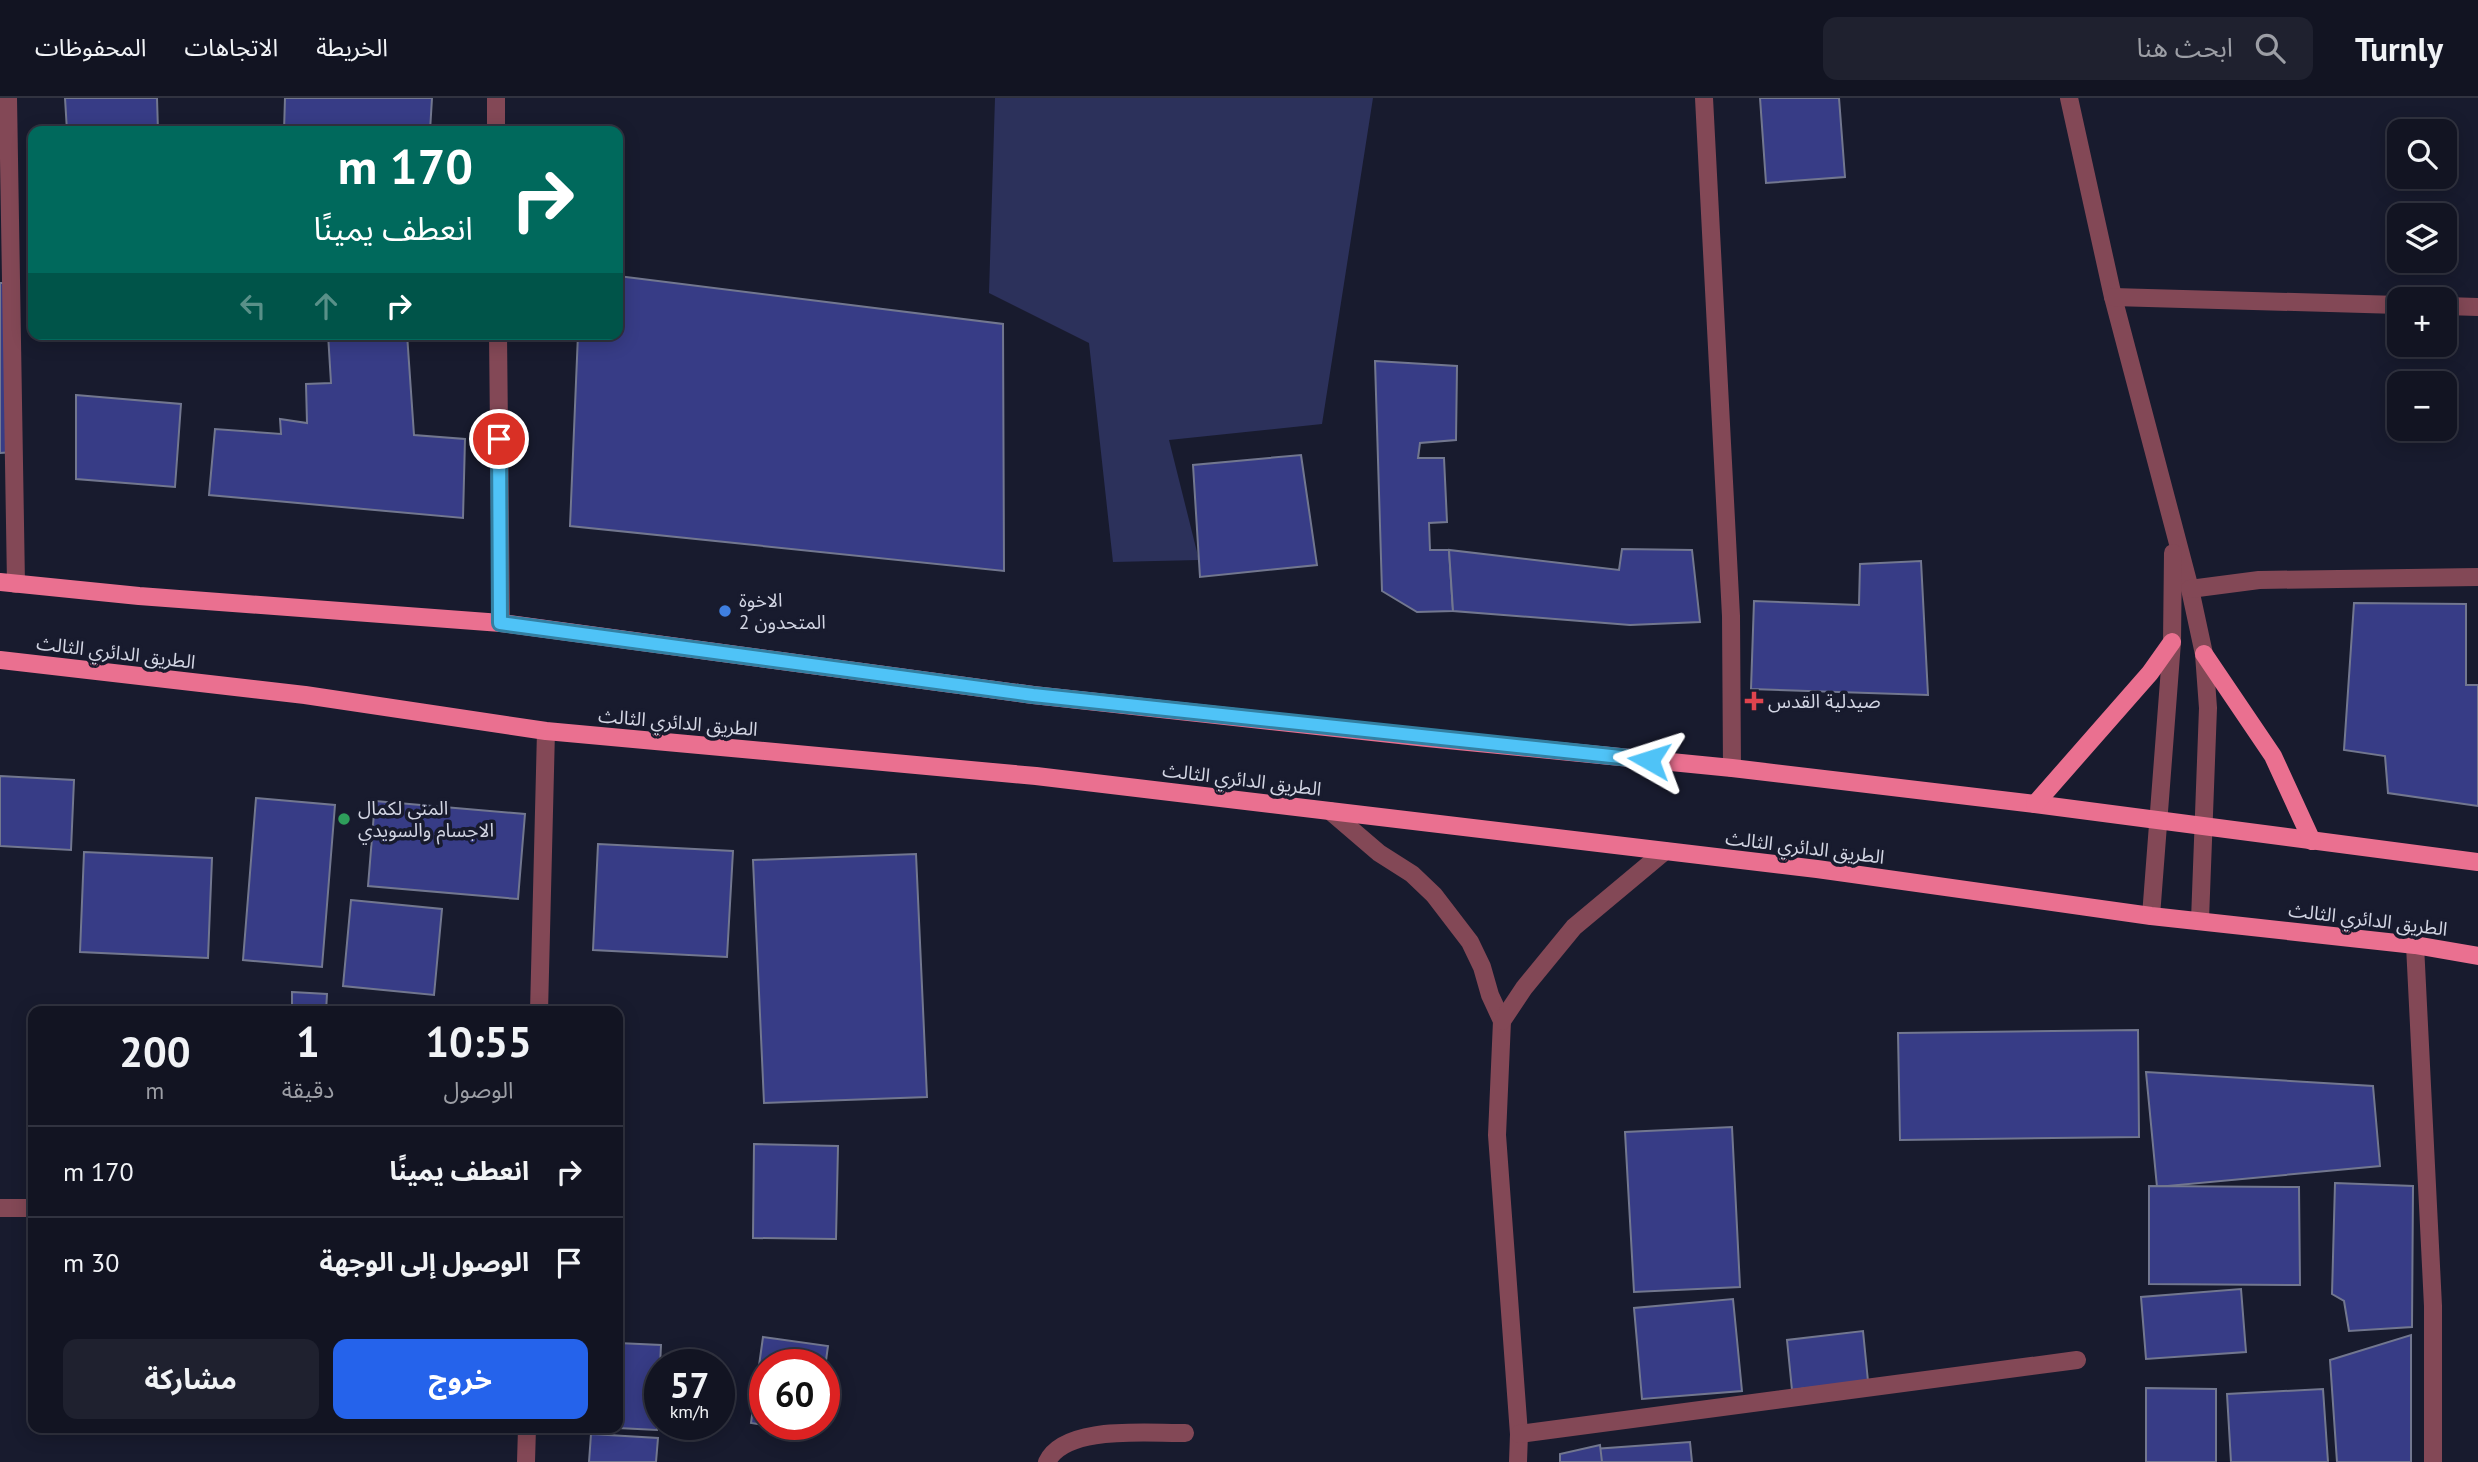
<!DOCTYPE html>
<html lang="ar">
<meta charset="utf-8">
<style>
body{margin:0;font-family:"PT Sans","Noto Sans Arabic",sans-serif;background:#1f212f;color:#f1f3f6;direction:rtl;height:100vh;display:flex;flex-direction:column;font-size:26px;white-space:nowrap}
*{box-sizing:border-box;margin:0}
p{font-size:23px;color:#9c9ea5}
.icon{flex:none;width:38px;height:38px;fill:none;stroke:currentColor;stroke-width:2;stroke-linecap:round;stroke-linejoin:round}
.map{position:relative;flex:1;overflow:hidden;direction:ltr}
.panel{position:absolute;left:28px;top:908px;width:595px;height:427px;display:flex;flex-direction:column;background:#121422;border-radius:14px;box-shadow:0 4px 18px #0003,0 0 0 2px #313340;direction:rtl}
.panel>*{flex:none}
.hud{position:absolute;left:28px;top:28px;width:595px;height:214px;border-radius:14px;box-shadow:0 4px 18px #0003,0 0 0 2px #313340;direction:rtl;background:#00695c;color:#fff;overflow:hidden}
.buttons{position:absolute;left:2387px;top:21px;display:grid;gap:14px}
.buttons a{display:grid;place-items:center;width:70px;height:70px;border-radius:14px;background:#121422;box-shadow:0 4px 18px #0003,0 0 0 2px #313340;font-size:35px}
.speed{position:absolute;left:644px;top:1251px;display:flex;gap:14px;font-size:35px;font-weight:700;text-align:center}
.speed>*{display:grid;place-content:center;width:91px;height:91px;border-radius:50%;background:#121422;box-shadow:0 4px 18px #0003,0 0 0 2px #313340;line-height:1}
.speed small{font-size:18px;font-weight:400}
.speed .limit{border:10px solid #d22;background:#fff;color:#111}
.pin{position:absolute;display:grid;place-items:center;width:60px;height:60px;color:#fff;margin:-30px;border:4px solid #fff;border-radius:50%;box-shadow:0 2px 7px #0007}
.me{position:absolute;width:77px;margin:-38px;rotate:276deg;stroke-linejoin:round;filter:drop-shadow(0 0 5px #0008)}
.turn{display:flex;align-items:center;gap:24px;height:147px;padding:0 35px;font-size:32px}
.turn .icon{width:91px;height:91px;stroke-width:2.5}
.turn b{display:block;font-size:49px;line-height:60px}
.lanes{display:flex;align-items:center;height:66px;padding:0 35px;background:#0003;justify-content:center;gap:35px;direction:ltr}
.lanes .off{opacity:.35}
.eta{display:flex;justify-content:space-evenly;align-items:center;height:119px;text-align:center}
.eta b{font-size:42px;font-weight:700;line-height:49px}
.cta{display:flex;gap:14px;margin-top:auto;padding:14px 35px}
.cta a{flex:1;height:80px;border-radius:14px;background:#2563eb;color:#fff;font-size:28px;font-weight:700;line-height:80px;text-align:center}
.cta a+a{background:#1f212f;color:#f1f3f6}
ul{padding:0;list-style:none}
li{display:flex;align-items:center;gap:21px;height:91px;padding:0 35px;border-top:2px solid #313340}
li div{flex:1}
li b{display:block;font-size:26px}
li em{font-style:normal}
header{display:flex;align-items:center;gap:42px;box-sizing:border-box;height:98px;padding:0 35px;background:#121422;border-bottom:2px solid #313340}
header strong{font-size:33px}
nav{display:flex;gap:38px;margin-inline-start:auto;font-size:24px}
.search{width:490px;height:63px;background:#1f212f;display:flex;align-items:center;gap:18px;box-sizing:border-box;padding:0 24px;border-radius:14px;color:#9c9ea5;font-size:26px}
.map>svg:first-child{display:block}
</style>
<header>
<strong>Turnly</strong>
<div class="search"><svg class="icon" aria-label="search" viewBox="0 0 24 24"><circle cx="10" cy="10" r="6"/><path d="M15 15l6 6"/></svg>ابحث هنا</div>
<nav><a>الخريطة</a><a>الاتجاهات</a><a>المحفوظات</a></nav>
</header>
<div class="map">
<svg width="2478" height="1364" viewBox="0 0 2478 1364">
<rect width="100%" height="100%" fill="#181b2e"/>
<polygon fill="#2c315b" points="995,0 1373,0 1322,326 1169,342 1199,462 1113,464 1089,245 989,195"/>
<g fill="#373c86" stroke="#72778f" stroke-width="2">
<polygon points="65,0 157,0 158,33 67,33"/>
<polygon points="285,0 432,0 430,33 284,33"/>
<polygon points="1760,0 1839,0 1845,79 1766,85"/>
<polygon points="618,178 1003,226 1004,473 570,428 578,236 618,236"/>
<polygon points="0,185 7,185 14,354 0,355"/>
<polygon points="328,236 407,236 414,337 465,341 463,420 209,397 215,331 281,336 280,321 307,325 306,286 331,285"/>
<polygon points="1375,263 1457,268 1456,342 1420,345 1418,360 1444,360 1447,424 1429,425 1430,452 1449,452 1453,513 1417,514 1382,493"/>
<polygon points="76,297 181,306 175,389 76,381"/>
<polygon points="1301,357 1317,467 1200,479 1193,367"/>
<polygon points="1622,451 1692,452 1700,524 1630,527 1453,513 1449,452 1619,472"/>
<polygon points="1921,463 1928,597 1751,591 1754,503 1859,507 1860,466"/>
<polygon points="2354,505 2466,506 2466,587 2478,587 2478,708 2388,695 2385,658 2344,652"/>
<polygon points="0,678 74,682 71,752 0,748"/>
<polygon points="256,700 335,707 322,869 243,862"/>
<polygon points="375,703 525,716 518,801 368,788"/>
<polygon points="598,746 733,753 727,859 593,852"/>
<polygon points="84,754 212,760 208,860 80,854"/>
<polygon points="916,756 927,999 764,1005 753,762"/>
<polygon points="351,802 442,811 434,897 343,888"/>
<polygon points="292,894 327,896 326,914 292,914"/>
<polygon points="438,908 486,911 486,914 438,914"/>
<polygon points="2138,932 2139,1039 1900,1042 1898,935"/>
<polygon points="2146,974 2373,988 2380,1068 2157,1089"/>
<polygon points="1732,1029 1740,1189 1634,1194 1625,1034"/>
<polygon points="754,1046 838,1048 836,1141 753,1140"/>
<polygon points="2335,1085 2413,1088 2412,1229 2349,1233 2344,1203 2332,1196"/>
<polygon points="2149,1088 2299,1089 2300,1187 2149,1186"/>
<polygon points="2241,1191 2246,1254 2146,1261 2141,1199"/>
<polygon points="1733,1201 1742,1293 1642,1301 1634,1210"/>
<polygon points="1863,1233 1868,1283 1792,1292 1787,1242"/>
<polygon points="2411,1237 2411,1364 2337,1364 2330,1262"/>
<polygon points="763,1239 828,1248 824,1277 824,1267 765,1267 765,1326 817,1326 816,1335 751,1325"/>
<polygon points="618,1245 661,1247 657,1332 618,1330"/>
<polygon points="2146,1290 2216,1291 2216,1364 2146,1364"/>
<polygon points="2323,1291 2328,1364 2231,1364 2227,1296"/>
<polygon points="591,1336 658,1340 656,1364 589,1364"/>
<polygon points="1690,1344 1692,1364 1595,1364 1594,1351"/>
<polygon points="1600,1347 1602,1364 1560,1364 1560,1356"/>
</g>
<g fill="none" stroke-linecap="round" stroke-linejoin="round">
<g stroke="#834856" stroke-width="18">
<polyline points="8,0 16,486"/>
<polyline points="496,0 496,33"/>
<polyline points="1704,0 1731,518 1732,670"/>
<polyline points="2069,0 2113,199 2190,491 2204,556 2208,610 2200,822"/>
<polyline points="2113,199 2399,207"/>
<polyline points="2445,208 2478,209"/>
<polyline points="498,236 501,525"/>
<polyline points="2190,491 2259,482 2478,479"/>
<polyline points="1330,713 1379,755 1412,776 1434,797 1470,844 1482,869 1490,897 1502,923 1497,1037 1519,1336 1518,1364"/>
<polyline points="2151,818 2172,544 2173,455"/>
<polyline points="2415,847 2433,1208 2433,1364"/>
<polyline points="539,914 546,633"/>
<polyline points="1502,923 1524,890 1574,829 1665,753"/>
<polyline points="0,1110 33,1110"/>
<polyline points="1519,1336 2077,1262"/>
<polyline points="526,1364 527,1330"/>
<path d="M1047,1364C1065,1326 1150,1336 1185,1335"/>
</g>
<g stroke="#ea7090" stroke-width="18">
<polyline points="0,484 139,498 501,525 1033,597 1427,640 1732,670 2035,706 2478,764"/>
<polyline points="2204,556 2273,658 2312,743"/>
<polyline points="0,562 305,597 546,633 1036,678 1817,771 2151,818 2415,847 2478,858"/>
<polyline points="2035,706 2150,575 2172,544"/>
</g>
</g>
<g fill="none" stroke-linecap="round" stroke-linejoin="round">
<g stroke="#337fa1" stroke-width="18">
<polyline id="route" points="499,341 500,525 1033,597 1649,662"/>
</g>
<use href="#route" stroke="#4fc3f7" stroke-width="12"/>
</g>
<circle fill="#3f7fe0" stroke="#181b2e" stroke-width="2.5" cx="725" cy="513" r="7"/>
<path fill="#e0444e" stroke="#181b2e" stroke-width="2.5" d="M1750.5 592.5h7v7h7v7h-7v7h-7v-7h-7v-7h7z"/>
<circle fill="#2e9e5b" stroke="#181b2e" stroke-width="2.5" cx="344" cy="721" r="7"/>
<g text-anchor="middle" stroke-width="7" stroke-linejoin="round" paint-order="stroke">
<g font-size="19" fill="#d2d5e3" stroke="#181b2e" text-anchor="start">
<text x="739" y="509">الاخوة<tspan x="739" dy="22">المتحدون 2</tspan></text>
<text x="1768" y="610">صيدلية القدس</text>
<text x="358" y="717">المنى لكمال<tspan x="358" dy="22">الاجسام والسويدي</tspan></text>
</g>
<g font-size="19" fill="#d2d5e3" stroke="#181b2e">
<text transform="translate(116 554) rotate(7)" y="7">الطريق الدائري الثالث</text>
<text transform="translate(678 624) rotate(5)" y="7">الطريق الدائري الثالث</text>
<text transform="translate(1242 681) rotate(7)" y="7">الطريق الدائري الثالث</text>
<text transform="translate(1805 749) rotate(7)" y="7">الطريق الدائري الثالث</text>
<text transform="translate(2368 821) rotate(7)" y="7">الطريق الدائري الثالث</text>
</g>
</g>
</svg>
<div class="buttons">
<a><svg class="icon" aria-label="search" viewBox="0 0 24 24"><circle cx="10" cy="10" r="6"/><path d="M15 15l6 6"/></svg></a>
<a><svg class="icon" aria-label="layers" viewBox="0 0 24 24"><path d="M12 4l9 5-9 5-9-5zM3 14l9 5 9-5"/></svg></a>
<a>+</a>
<a>−</a>
</div>
<div class="speed"><div>57<small>km/h</small></div><div class="limit">60</div></div>
<div class="pin" style="left:499px;top:341px;background:#d93025"><svg class="icon" aria-label="arrive" viewBox="0 0 24 24"><path d="M6 21V4h12l-3 4 3 4H6"/></svg></div>
<svg class="me" style="left:1649px;top:662px" viewBox="-20 -20 40 40"><path d="M0-17L14 15 0 8-14 15z" fill="#4fc3f7" stroke="#fff" stroke-width="4"/></svg>
<div class="hud">
<div class="turn"><svg class="icon" aria-label="right" viewBox="0 0 24 24"><path d="M7 20v-9h11M14 6l5 5-5 5"/></svg><div><b>170 m</b>انعطف يمينًا</div></div>
<div class="lanes"><svg class="icon off" aria-label="left" viewBox="0 0 24 24"><path d="M17 20v-9H6M10 6l-5 5 5 5"/></svg><svg class="icon off" aria-label="ahead" viewBox="0 0 24 24"><path d="M12 20V5M6 11l6-6 6 6"/></svg><svg class="icon" aria-label="right" viewBox="0 0 24 24"><path d="M7 20v-9h11M14 6l5 5-5 5"/></svg></div>
</div>
<section class="panel">
<div class="eta">
<div><b>10:55</b><p>الوصول</p></div>
<div><b>1</b><p>دقيقة</p></div>
<div><b>200</b><p>m</p></div>
</div>
<ul>
<li><svg class="icon" aria-label="right" viewBox="0 0 24 24"><path d="M7 20v-9h11M14 6l5 5-5 5"/></svg><div><b>انعطف يمينًا</b></div><em>170 m</em></li>
<li><svg class="icon" aria-label="arrive" viewBox="0 0 24 24"><path d="M6 21V4h12l-3 4 3 4H6"/></svg><div><b>الوصول إلى الوجهة</b></div><em>30 m</em></li>
</ul>
<div class="cta"><a>خروج</a><a>مشاركة</a></div>
</section>
</div>
